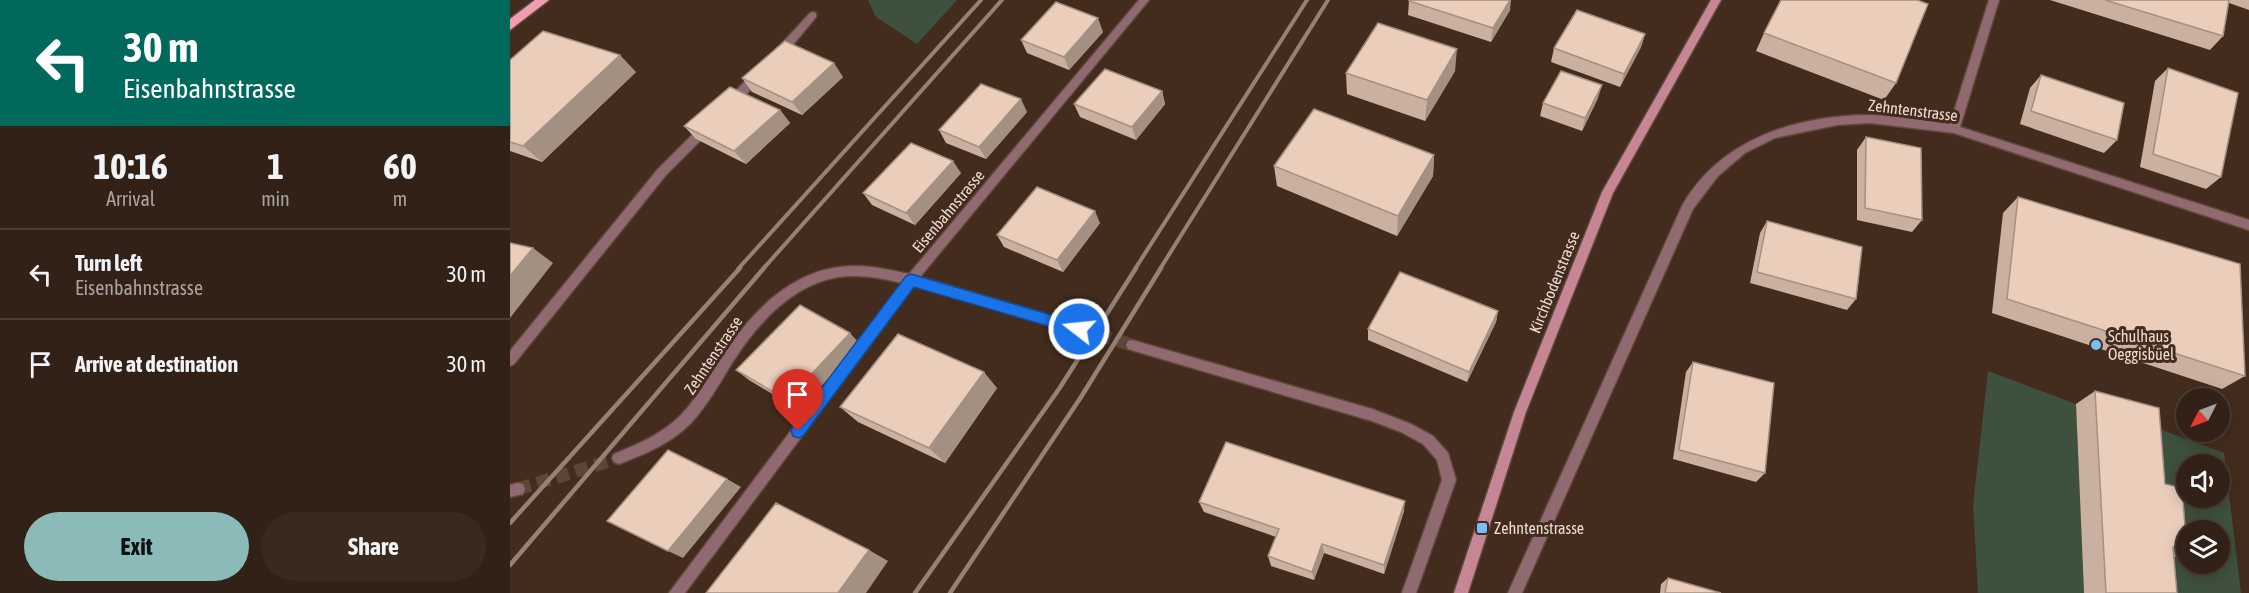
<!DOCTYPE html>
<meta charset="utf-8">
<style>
body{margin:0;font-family:"Asap Condensed",sans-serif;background:#3a291f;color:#f1f3f6;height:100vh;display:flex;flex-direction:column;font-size:22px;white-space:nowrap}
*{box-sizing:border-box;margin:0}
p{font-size:20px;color:#a8a3a1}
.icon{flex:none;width:33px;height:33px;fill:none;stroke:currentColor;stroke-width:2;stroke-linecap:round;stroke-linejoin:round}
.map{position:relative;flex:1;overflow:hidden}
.side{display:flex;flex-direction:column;background:#322116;width:510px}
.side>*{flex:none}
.hud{background:#00695c;color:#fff;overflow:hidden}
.needle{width:39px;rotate:228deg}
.tools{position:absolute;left:1666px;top:388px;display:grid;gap:12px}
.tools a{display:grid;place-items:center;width:54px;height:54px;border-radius:50%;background:#322116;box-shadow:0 3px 15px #0003,0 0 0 2px #4d3e35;font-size:30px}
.pin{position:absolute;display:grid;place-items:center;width:51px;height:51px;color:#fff;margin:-62px -26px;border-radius:50% 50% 50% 0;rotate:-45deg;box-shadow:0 0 6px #0007}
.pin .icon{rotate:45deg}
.me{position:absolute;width:66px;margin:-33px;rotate:286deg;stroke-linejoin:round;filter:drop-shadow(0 0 4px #0008)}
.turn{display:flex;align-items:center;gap:21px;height:126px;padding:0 24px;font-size:27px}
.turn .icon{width:78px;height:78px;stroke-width:2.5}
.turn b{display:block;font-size:42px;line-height:51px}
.eta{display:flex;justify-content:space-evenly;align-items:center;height:102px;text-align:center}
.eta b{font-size:36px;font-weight:700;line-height:42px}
.button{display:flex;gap:12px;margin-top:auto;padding:12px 24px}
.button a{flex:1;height:69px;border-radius:36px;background:#8bbbb9;color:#111;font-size:24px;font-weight:700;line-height:69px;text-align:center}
.button a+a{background:#3a291f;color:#f1f3f6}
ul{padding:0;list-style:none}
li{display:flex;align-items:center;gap:18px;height:90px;padding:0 24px;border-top:2px solid #4d3e35}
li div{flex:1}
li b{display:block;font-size:22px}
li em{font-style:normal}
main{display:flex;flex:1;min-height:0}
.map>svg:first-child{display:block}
</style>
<main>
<section class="side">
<div class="hud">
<div class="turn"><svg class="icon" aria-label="left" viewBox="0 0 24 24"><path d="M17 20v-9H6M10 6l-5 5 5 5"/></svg><div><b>30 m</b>Eisenbahnstrasse</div></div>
</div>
<div class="eta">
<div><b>10:16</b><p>Arrival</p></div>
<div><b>1</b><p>min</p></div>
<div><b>60</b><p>m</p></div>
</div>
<ul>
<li><svg class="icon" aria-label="left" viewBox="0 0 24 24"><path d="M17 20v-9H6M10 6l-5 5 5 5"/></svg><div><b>Turn left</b><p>Eisenbahnstrasse</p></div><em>30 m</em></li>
<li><svg class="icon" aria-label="arrive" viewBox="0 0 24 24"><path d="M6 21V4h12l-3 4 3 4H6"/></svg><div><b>Arrive at destination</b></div><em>30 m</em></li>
</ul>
<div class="button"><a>Exit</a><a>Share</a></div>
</section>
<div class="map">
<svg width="1739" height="593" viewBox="0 0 1739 593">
<rect width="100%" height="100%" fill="#432c1d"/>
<g fill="#3e503e" fill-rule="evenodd">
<polygon points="358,0 447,0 407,44 366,17"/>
<polygon points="1478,371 1566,404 1574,593 1468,593 1463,505"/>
<path d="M1628,421L1714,453L1731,593H1643ZM1677,465H1710V498H1677ZM1677,531H1710V564H1677Z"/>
</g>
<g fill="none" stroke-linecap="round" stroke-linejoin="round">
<g stroke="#5c4638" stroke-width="13" stroke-dasharray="13 7" stroke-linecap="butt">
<polyline points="569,329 622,345"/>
<polyline points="8,489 109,458"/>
</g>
<g stroke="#5e483a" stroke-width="3">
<g id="street">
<path d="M629,0H639L410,277L569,324L573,325L575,329L573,333L569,334L404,286L175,593H159L392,283C372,278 349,274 329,277C283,284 248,323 224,360C210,382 198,405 180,424C160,444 135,454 109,464L104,462L102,458L104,454C129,444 152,434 171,415C189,396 201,373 216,351C242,312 281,272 331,267C353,264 376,269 399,274Z"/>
<path d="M1479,0H1489L1450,127L1739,220V230L1444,133L1360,123L1327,125L1265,138L1235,153L1208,176L1183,209L1012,593H998L1172,206C1210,139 1285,116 1358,115C1385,115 1413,121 1440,124Z"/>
<polygon points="303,12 306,13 306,17 272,58 264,58 264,52 300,13"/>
<polygon points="249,70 253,71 254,74 253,77 226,105 218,105 217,102 218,99 245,71"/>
<polygon points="197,123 202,127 201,130 156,175 4,364 0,366 0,351 148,169 193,124"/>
<polygon points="622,340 862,409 901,424 923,436 938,453 946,480 906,593 892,593 932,480 927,460 913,444 891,432 862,421 618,349 616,345 618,341"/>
<polygon points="8,483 13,484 15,489 13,494 0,497 0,485"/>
</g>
</g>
<g stroke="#5e483a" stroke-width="3">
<polygon id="secondary" points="1201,0 1211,0 1103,193 1016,412 958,593 944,593 1004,412 1092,192"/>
</g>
<g stroke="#5e483a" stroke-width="3">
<polygon id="primary" points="25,0 39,0 0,30 0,19"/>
</g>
<use href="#street" fill="#916971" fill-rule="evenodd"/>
<use href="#secondary" fill="#c78695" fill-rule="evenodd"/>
<use href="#primary" fill="#f09db0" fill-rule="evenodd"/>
<g stroke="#958175" stroke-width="4">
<polyline points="228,269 471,0"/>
<polyline points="253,269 492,0"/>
<polyline points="625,269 797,0"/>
<polyline points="650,269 818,0"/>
</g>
<g stroke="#958175" stroke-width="4.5">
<polyline points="0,523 230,268"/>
<polyline points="0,565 254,268"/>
<polyline points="405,593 549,389 626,268"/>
<polyline points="440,593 571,397 651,268"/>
</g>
</g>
<g fill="#cab0a1">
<polygon points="1540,0 1739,0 1739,10 1719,3 1713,36 1700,50"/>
<polygon points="899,1 1000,10 981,42 898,15"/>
<polygon points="593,32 559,70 517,53 511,40"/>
<polygon points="1254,33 1386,83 1374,100 1246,51"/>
<polygon points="1135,34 1131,47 1110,87 1041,62 1044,48"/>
<polygon points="0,60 126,72 32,162 0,151"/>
<polygon points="1658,68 1711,177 1696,189 1630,167 1645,81"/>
<polygon points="945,71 915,121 837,94 836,73"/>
<polygon points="1531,75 1607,140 1594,153 1510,124 1520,88"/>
<polygon points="333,77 292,115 242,92 232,78"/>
<polygon points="652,91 655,104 626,140 570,117 564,104"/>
<polygon points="1088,98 1072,131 1030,116 1033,103"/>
<polygon points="270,110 280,123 236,164 186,139 174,126"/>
<polygon points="517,112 476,159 436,143 429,130"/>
<polygon points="1356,137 1412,220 1402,232 1347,220 1347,150"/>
<polygon points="924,155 923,176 887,236 767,186 764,166"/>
<polygon points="451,173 405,225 362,205 353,193"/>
<polygon points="1508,197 1735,376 1712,389 1482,313 1493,213"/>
<polygon points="1257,221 1346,299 1337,310 1240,283 1250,233"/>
<polygon points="590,223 553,272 494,247 487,235"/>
<polygon points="988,311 986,322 957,382 858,340 858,329"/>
<polygon points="350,344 289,410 239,380 226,370"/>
<polygon points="1183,362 1255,473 1246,482 1163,459 1176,372"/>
<polygon points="487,388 435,463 348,422 330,407"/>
<polygon points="1585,391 1655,484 1677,551 1664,557 1667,593 1574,593 1566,404"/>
<polygon points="689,502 894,511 874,574 814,553 804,580 761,566 758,556 766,537 694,512"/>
<polygon points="1158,578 1211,593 1150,593 1151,584"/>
</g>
<g fill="#a49083">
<polygon points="1000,0 1001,0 1000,10 981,42 983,28"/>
<polygon points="588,18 593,32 559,70 554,57"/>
<polygon points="1135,34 1131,47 1110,87 1114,74"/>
<polygon points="947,49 945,71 915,121 917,100"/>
<polygon points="110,55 126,72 32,162 13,146"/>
<polygon points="324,63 333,77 292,115 282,102"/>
<polygon points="1092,85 1088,98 1072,131 1075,118"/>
<polygon points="652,91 655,104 626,140 622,127"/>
<polygon points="511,99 517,112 476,159 469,147"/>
<polygon points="270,110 280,123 236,164 224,151"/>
<polygon points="924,155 923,176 887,236 888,216"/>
<polygon points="443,161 451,173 405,225 396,213"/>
<polygon points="585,211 590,223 553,272 547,260"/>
<polygon points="23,248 43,263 0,318 0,276"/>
<polygon points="988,311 986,322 957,382 959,372"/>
<polygon points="340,333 350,344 289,410 277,400"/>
<polygon points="474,372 487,388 435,463 419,448"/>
<polygon points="217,479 231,487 173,558 158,551"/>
<polygon points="895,501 894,511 874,574 874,565"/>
<polygon points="812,544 814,553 804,580 802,572"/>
<polygon points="359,550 378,561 356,593 328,593"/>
</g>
<g fill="#ebcdbb" stroke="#a49083" stroke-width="1.5">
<polygon points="899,0 1000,0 983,28 899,1"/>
<polygon points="1271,0 1407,0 1418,4 1386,83 1254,33"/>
<polygon points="1595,0 1719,0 1713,36"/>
<polygon points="546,2 588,18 554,57 511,40"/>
<polygon points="1067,10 1135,34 1114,74 1044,48"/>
<polygon points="868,23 947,49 917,100 836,73"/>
<polygon points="33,31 110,55 13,146 0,142 0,60"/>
<polygon points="275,41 324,63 282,102 232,78"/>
<polygon points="1658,68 1728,93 1711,177 1643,154"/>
<polygon points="595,69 652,91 622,127 564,104"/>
<polygon points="1051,71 1092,85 1075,118 1033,103"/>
<polygon points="1531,75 1614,103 1607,140 1521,111"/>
<polygon points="471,84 511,99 469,147 429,130"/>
<polygon points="220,87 270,110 224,151 174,126"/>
<polygon points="804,109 924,155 888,216 764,166"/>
<polygon points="1356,137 1411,148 1412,220 1355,208"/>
<polygon points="401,143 443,161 396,213 353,193"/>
<polygon points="527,187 585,211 547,260 487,235"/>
<polygon points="1508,197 1730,264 1735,376 1497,299"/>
<polygon points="1257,221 1352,247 1346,299 1247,272"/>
<polygon points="0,243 23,248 0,276"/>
<polygon points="890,272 988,311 959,372 858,329"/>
<polygon points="290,305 340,333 277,400 226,370"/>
<polygon points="388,334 474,372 419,448 330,407"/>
<polygon points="1183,362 1264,383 1255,473 1169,450"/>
<polygon points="1585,391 1649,408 1655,484 1672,488 1677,551 1663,547 1667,593 1596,593"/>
<polygon points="716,442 895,501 874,565 812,544 802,572 758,556 769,529 689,502"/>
<polygon points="158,450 217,479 158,551 97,521"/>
<polygon points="266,503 359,550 328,593 196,593"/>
<polygon points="1158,578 1211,593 1155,593"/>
</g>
<polygon fill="#1a73e8" stroke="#114b97" stroke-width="1.5" points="401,274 569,323 574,324 576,329 574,333 569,335 404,287 293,436 288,438 283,436 281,431 283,426 396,276"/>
<g fill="#78bff7" stroke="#432c1d" stroke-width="2">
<circle cx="1586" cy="345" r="6"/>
<rect x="966" y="522" width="12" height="12" rx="3"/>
</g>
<g text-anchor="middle" stroke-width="6" stroke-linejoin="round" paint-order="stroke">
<g font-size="16" fill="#ecdcd3" stroke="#432c1d">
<text transform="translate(1403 110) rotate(7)" y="6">Zehntenstrasse</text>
<text transform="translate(438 211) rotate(-50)" y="6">Eisenbahnstrasse</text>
<text transform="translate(1044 282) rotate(-68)" y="6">Kirchbodenstrasse</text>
<text transform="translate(203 355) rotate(-56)" y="6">Zehntenstrasse</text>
</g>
<g font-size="16" fill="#ecdcd3" stroke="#432c1d" text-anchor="start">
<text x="1598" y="342">Schulhaus<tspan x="1598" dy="18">Oeggisbüel</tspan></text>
<text x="984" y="534">Zehntenstrasse</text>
</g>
</g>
</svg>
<div class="tools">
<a><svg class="needle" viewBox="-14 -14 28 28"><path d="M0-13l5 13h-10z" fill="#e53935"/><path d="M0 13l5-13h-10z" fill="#a8a3a1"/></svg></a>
<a><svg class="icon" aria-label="sound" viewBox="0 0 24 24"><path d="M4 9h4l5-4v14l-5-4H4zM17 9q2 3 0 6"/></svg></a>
<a><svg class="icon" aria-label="layers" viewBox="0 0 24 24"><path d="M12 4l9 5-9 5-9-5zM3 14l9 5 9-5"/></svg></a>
</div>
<div class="pin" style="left:288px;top:431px;background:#d93025"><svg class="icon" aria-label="arrive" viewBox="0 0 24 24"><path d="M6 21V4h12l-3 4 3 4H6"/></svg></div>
<svg class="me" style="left:569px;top:329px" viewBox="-20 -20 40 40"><circle r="17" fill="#1a73e8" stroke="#fff" stroke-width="3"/><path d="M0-11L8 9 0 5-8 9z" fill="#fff"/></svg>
</div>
</main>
